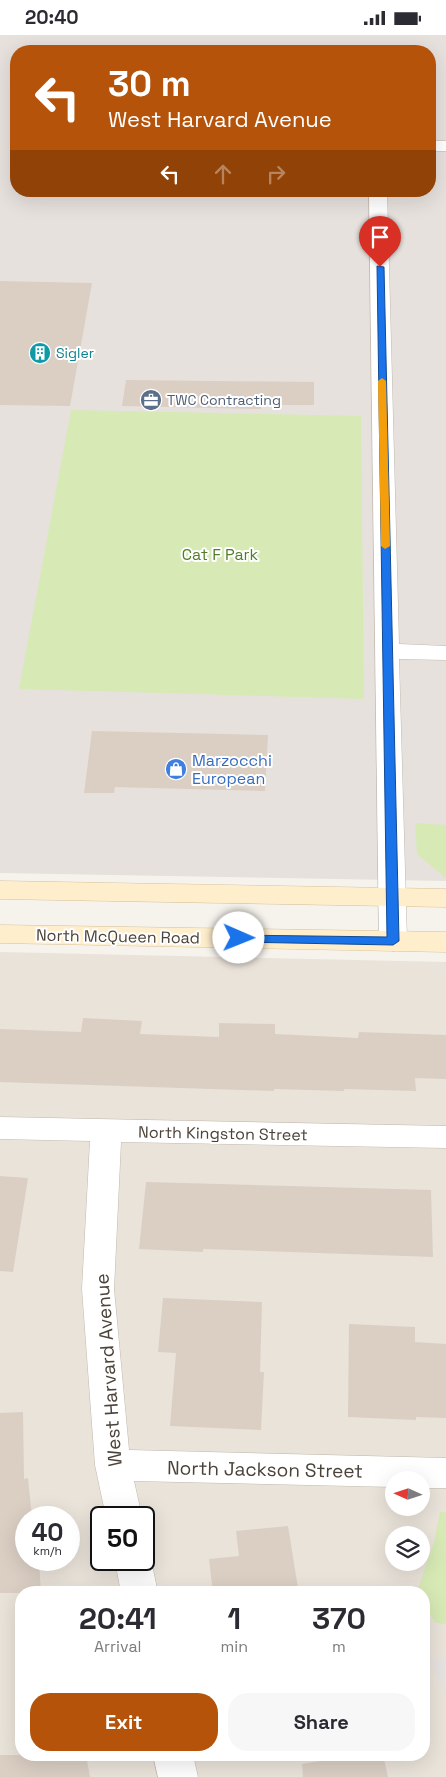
<!DOCTYPE html>
<style>
body{margin:0;font-family:"Space Grotesk",sans-serif;background:#f7f7f7;color:#2b2b33;height:100vh;display:flex;flex-direction:column;font-size:19px;white-space:nowrap}
*{box-sizing:border-box;margin:0}
p{font-size:16px;color:#7c7c81}
.icon{flex:none;width:28px;height:28px;fill:none;stroke:currentColor;stroke-width:2;stroke-linecap:round;stroke-linejoin:round}
.map{position:relative;flex:1;overflow:hidden}
.details{position:absolute;left:15px;top:1551px;width:415px;height:175px;display:flex;flex-direction:column;background:#fff;border-radius:20px;box-shadow:0 5px 20px #0002}
.details>*{flex:none}
.banner{position:absolute;left:10px;top:10px;width:426px;height:152px;border-radius:20px;box-shadow:0 5px 20px #0002;background:#b45309;color:#fff;overflow:hidden}
.needle{width:32px;rotate:273deg}
.controls{position:absolute;left:385px;top:1436px;display:grid;gap:10px}
.controls a{display:grid;place-items:center;width:45px;height:45px;border-radius:50%;background:#fff;box-shadow:0 5px 20px #0002;font-size:25px}
.speed{position:absolute;left:15px;top:1471px;display:flex;gap:10px;font-size:25px;font-weight:700;text-align:center}
.speed>*{display:grid;place-content:center;width:65px;height:65px;border-radius:50%;background:#fff;box-shadow:0 5px 20px #0002;line-height:1}
.speed small{font-size:12px;font-weight:400}
.speed .limit{border:2px solid #111;border-radius:8px;background:#fff;color:#111}
.pin{position:absolute;display:grid;place-items:center;width:42px;height:42px;color:#fff;margin:-51px -21px;border-radius:50% 50% 50% 0;rotate:-45deg;box-shadow:0 0 5px #0007}
.pin .icon{rotate:45deg}
.me{position:absolute;width:55px;margin:-28px;rotate:91deg;stroke-linejoin:round;filter:drop-shadow(0 0 4px #0008)}
.turn{display:flex;align-items:center;gap:18px;height:105px;padding:0 15px;font-size:22px}
.turn .icon{width:65px;height:65px;stroke-width:2.5}
.turn b{display:block;font-size:35px;line-height:42px}
.lanes{display:flex;align-items:center;height:48px;padding:0 15px;background:#0003;justify-content:center;gap:25px;direction:ltr}
.lanes .off{opacity:.35}
.eta{display:flex;justify-content:space-evenly;align-items:center;height:85px;text-align:center}
.eta b{font-size:30px;font-weight:800;line-height:35px}
.primary-button{display:flex;gap:10px;margin-top:auto;padding:10px 15px}
.primary-button a{flex:1;height:58px;border-radius:20px;background:#b45309;color:#fff;font-size:20px;font-weight:800;line-height:58px;text-align:center}
.primary-button a+a{background:#f7f7f7;color:#2b2b33}
.status{display:flex;justify-content:space-between;align-items:center;height:35px;padding:0 25px;background:#fff;direction:ltr}
.status svg{height:14px;fill:currentColor}
.map>svg:first-child{display:block}
</style>
<div class="status"><b>20:40</b><svg viewBox="0 0 49 12"><path d="M0 12V9h3v3zM5 12V6h3v6zM10 12V3h3v9zM15 12V0h3v12zM26 1h20v11H26zM47 4h2v5h-2z"/></svg></div>
<div class="map">
<svg width="446" height="1742" viewBox="0 0 446 1742">
<rect width="100%" height="100%" fill="#f6f2ec"/>
<path fill="#eae3da" fill-rule="evenodd" d="M0,917L446,927V1742H0ZM394,1445H421V1472H394ZM26,1482H69V1525H26ZM101,1482H144V1525H101ZM394,1500H421V1528H394ZM21,1558H424V1720H21Z"/>
<path fill="#e6e1dd" fill-rule="evenodd" d="M0,0H446V846L0,838ZM16,16H430V156H16Z"/>
<g fill="#d7eab5">
<polygon points="71,375 361,381 364,664 19,654"/>
<polygon points="415,788 446,790 446,843 417,819"/>
<polygon points="440,1477 446,1477 446,1589 436,1588 424,1572 424,1558 417,1557 434,1507"/>
</g>
<polygon fill="#e5e2e0" points="446,1621 446,1662 430,1626"/>
<g fill="#dbcfc4">
<polygon points="0,246 92,248 70,371 0,370"/>
<polygon points="126,345 314,347 314,370 261,370 261,374 122,371"/>
<polygon points="92,696 268,700 265,756 115,752 114,758 84,758"/>
<polygon points="83,983 142,986 140,999 219,1002 219,988 275,989 275,999 358,1003 359,997 446,1000 446,1044 415,1043 416,1056 344,1054 344,1056 274,1054 274,1056 0,1047 0,994 81,997"/>
<polygon points="0,1141 28,1143 13,1237 0,1236"/>
<polygon points="146,1147 431,1155 433,1222 203,1214 203,1217 139,1214"/>
<polygon points="163,1263 262,1267 260,1337 264,1337 261,1395 170,1391 176,1318 158,1317"/>
<polygon points="349,1289 415,1292 415,1307 446,1309 446,1383 416,1382 416,1385 348,1382"/>
<polygon points="23,1377 24,1444 28,1443 32,1482 26,1482 26,1525 39,1525 41,1558 0,1558 0,1378"/>
<polygon points="288,1491 298,1553 256,1558 213,1558 209,1524 239,1521 236,1496"/>
<polygon points="0,1720 86,1720 90,1742 0,1742"/>
<polygon points="357,1720 383,1720 388,1742 303,1742 302,1729"/>
</g>
<g fill="none" stroke-linecap="round" stroke-linejoin="round">
<g stroke="#c2b9ae" stroke-width="1">
<g id="minor">
<rect x="430" y="106" width="16" height="10"/>
<polygon points="369,156 387,156 399,609 446,611 446,625 399,624 407,906 403,913 393,916 383,913 379,906"/>
<polygon points="0,1082 446,1091 446,1113 121,1107 114,1254 129,1415 446,1423 446,1453 421,1453 421,1445 394,1445 394,1452 134,1446 142,1482 106,1482 95,1430 82,1254 90,1106 0,1104"/>
<polygon points="144,1513 151,1525 158,1558 121,1558 115,1525 144,1525"/>
<polygon points="153,1720 193,1720 198,1742 158,1742"/>
</g>
</g>
<g stroke="#d6c19b" stroke-width="1">
<g id="secondary">
<polygon points="0,846 446,854 446,872 0,864"/>
<polygon points="0,890 446,897 446,917 0,908"/>
</g>
</g>
<use href="#minor" fill="#fff" fill-rule="evenodd"/>
<use href="#secondary" fill="#fec" fill-rule="evenodd"/>
</g>
<polygon fill="#1a73e8" stroke="#114b97" points="377,231 384,232 399,906 393,910 239,907 233,903 235,900 387,902"/>
<polygon fill="#f59e0b" points="382,343 386,346 390,511 385,514 381,511 378,346"/>
<defs>
<g id="building-disc" transform="scale(1.125)"><circle r="9.5" fill="#0f9aa8" stroke="#fff"/><path d="M-4-6H4V6H1V3H-1V6H-4ZM-2.5-4.3h1.7v1.8h-1.7ZM.8-4.3h1.7v1.8H.8ZM-2.5-1h1.7V.8h-1.7ZM.8-1h1.7V.8H.8Z" fill="#fff"/></g>
<g id="office-disc" transform="scale(1.125)"><circle r="9.5" fill="#5c6f8a" stroke="#fff"/><path d="M-6-3h4V-5.5h4V-3h4V5H-6ZM-1-4.5V-3h2v-1.5ZM-6 0V1H6V0Z" fill="#fff"/></g>
<g id="shop-disc" transform="scale(1.125)"><circle r="9.5" fill="#3f7fe0" stroke="#fff"/><path d="M-5-2.5h2.3a2.7 3.5 0 0 1 5.4 0H5L5.5 6h-11ZM-1.5-2.5h3a1.5 2.3 0 0 0-3 0Z" fill="#fff"/></g>
</defs>
<g fill-rule="evenodd">
<use href="#building-disc" x="40" y="318"/>
<use href="#office-disc" x="151" y="365"/>
<use href="#shop-disc" x="176" y="734"/>
</g>
<g text-anchor="middle" stroke-width="4" stroke-linejoin="round" paint-order="stroke">
<g font-size="14" fill="#0d838f" stroke="#fff" text-anchor="start">
<text x="56" y="323">Sigler</text>
</g>
<g font-size="14" fill="#4e5e75" stroke="#fff" text-anchor="start">
<text x="167" y="370">TWC Contracting</text>
</g>
<g font-size="16" fill="#527e2a" stroke="#fff">
<text x="220" y="525">Cat F Park</text>
</g>
<g font-size="16" fill="#366cbe" stroke="#fff" text-anchor="start">
<text x="192" y="731">Marzocchi<tspan x="192" dy="18">European</tspan></text>
</g>
<g font-size="16" fill="#4b4239" stroke="#fff">
<text transform="translate(118 901) rotate(1)" y="6">North McQueen Road</text>
<text transform="translate(223 1098) rotate(1)" y="6">North Kingston Street</text>
</g>
<g font-size="19" fill="#4b4239" stroke="#fff">
<text transform="translate(108 1335) rotate(-94)" y="7">West Harvard Avenue</text>
<text transform="translate(265 1434) rotate(1)" y="7">North Jackson Street</text>
</g>
</g>
</svg>
<div class="controls">
<a><svg class="needle" viewBox="-14 -14 28 28"><path d="M0-13l5 13h-10z" fill="#e53935"/><path d="M0 13l5-13h-10z" fill="#7c7c81"/></svg></a>
<a><svg class="icon" aria-label="layers" viewBox="0 0 24 24"><path d="M12 4l9 5-9 5-9-5zM3 14l9 5 9-5"/></svg></a>
</div>
<div class="speed"><div>40<small>km/h</small></div><div class="limit">50</div></div>
<div class="pin" style="left:380px;top:232px;background:#d93025"><svg class="icon" aria-label="arrive" viewBox="0 0 24 24"><path d="M6 21V4h12l-3 4 3 4H6"/></svg></div>
<svg class="me" style="left:239px;top:903px" viewBox="-20 -20 40 40"><circle r="19" fill="#fff"/><path d="M0-13L10 11 0 6-10 11z" fill="#1a73e8"/></svg>
<div class="banner">
<div class="turn"><svg class="icon" aria-label="left" viewBox="0 0 24 24"><path d="M17 20v-9H6M10 6l-5 5 5 5"/></svg><div><b>30 m</b>West Harvard Avenue</div></div>
<div class="lanes"><svg class="icon" aria-label="left" viewBox="0 0 24 24"><path d="M17 20v-9H6M10 6l-5 5 5 5"/></svg><svg class="icon off" aria-label="ahead" viewBox="0 0 24 24"><path d="M12 20V5M6 11l6-6 6 6"/></svg><svg class="icon off" aria-label="right" viewBox="0 0 24 24"><path d="M7 20v-9h11M14 6l5 5-5 5"/></svg></div>
</div>
<section class="details">
<div class="eta">
<div><b>20:41</b><p>Arrival</p></div>
<div><b>1</b><p>min</p></div>
<div><b>370</b><p>m</p></div>
</div>
<div class="primary-button"><a>Exit</a><a>Share</a></div>
</section>
</div>
